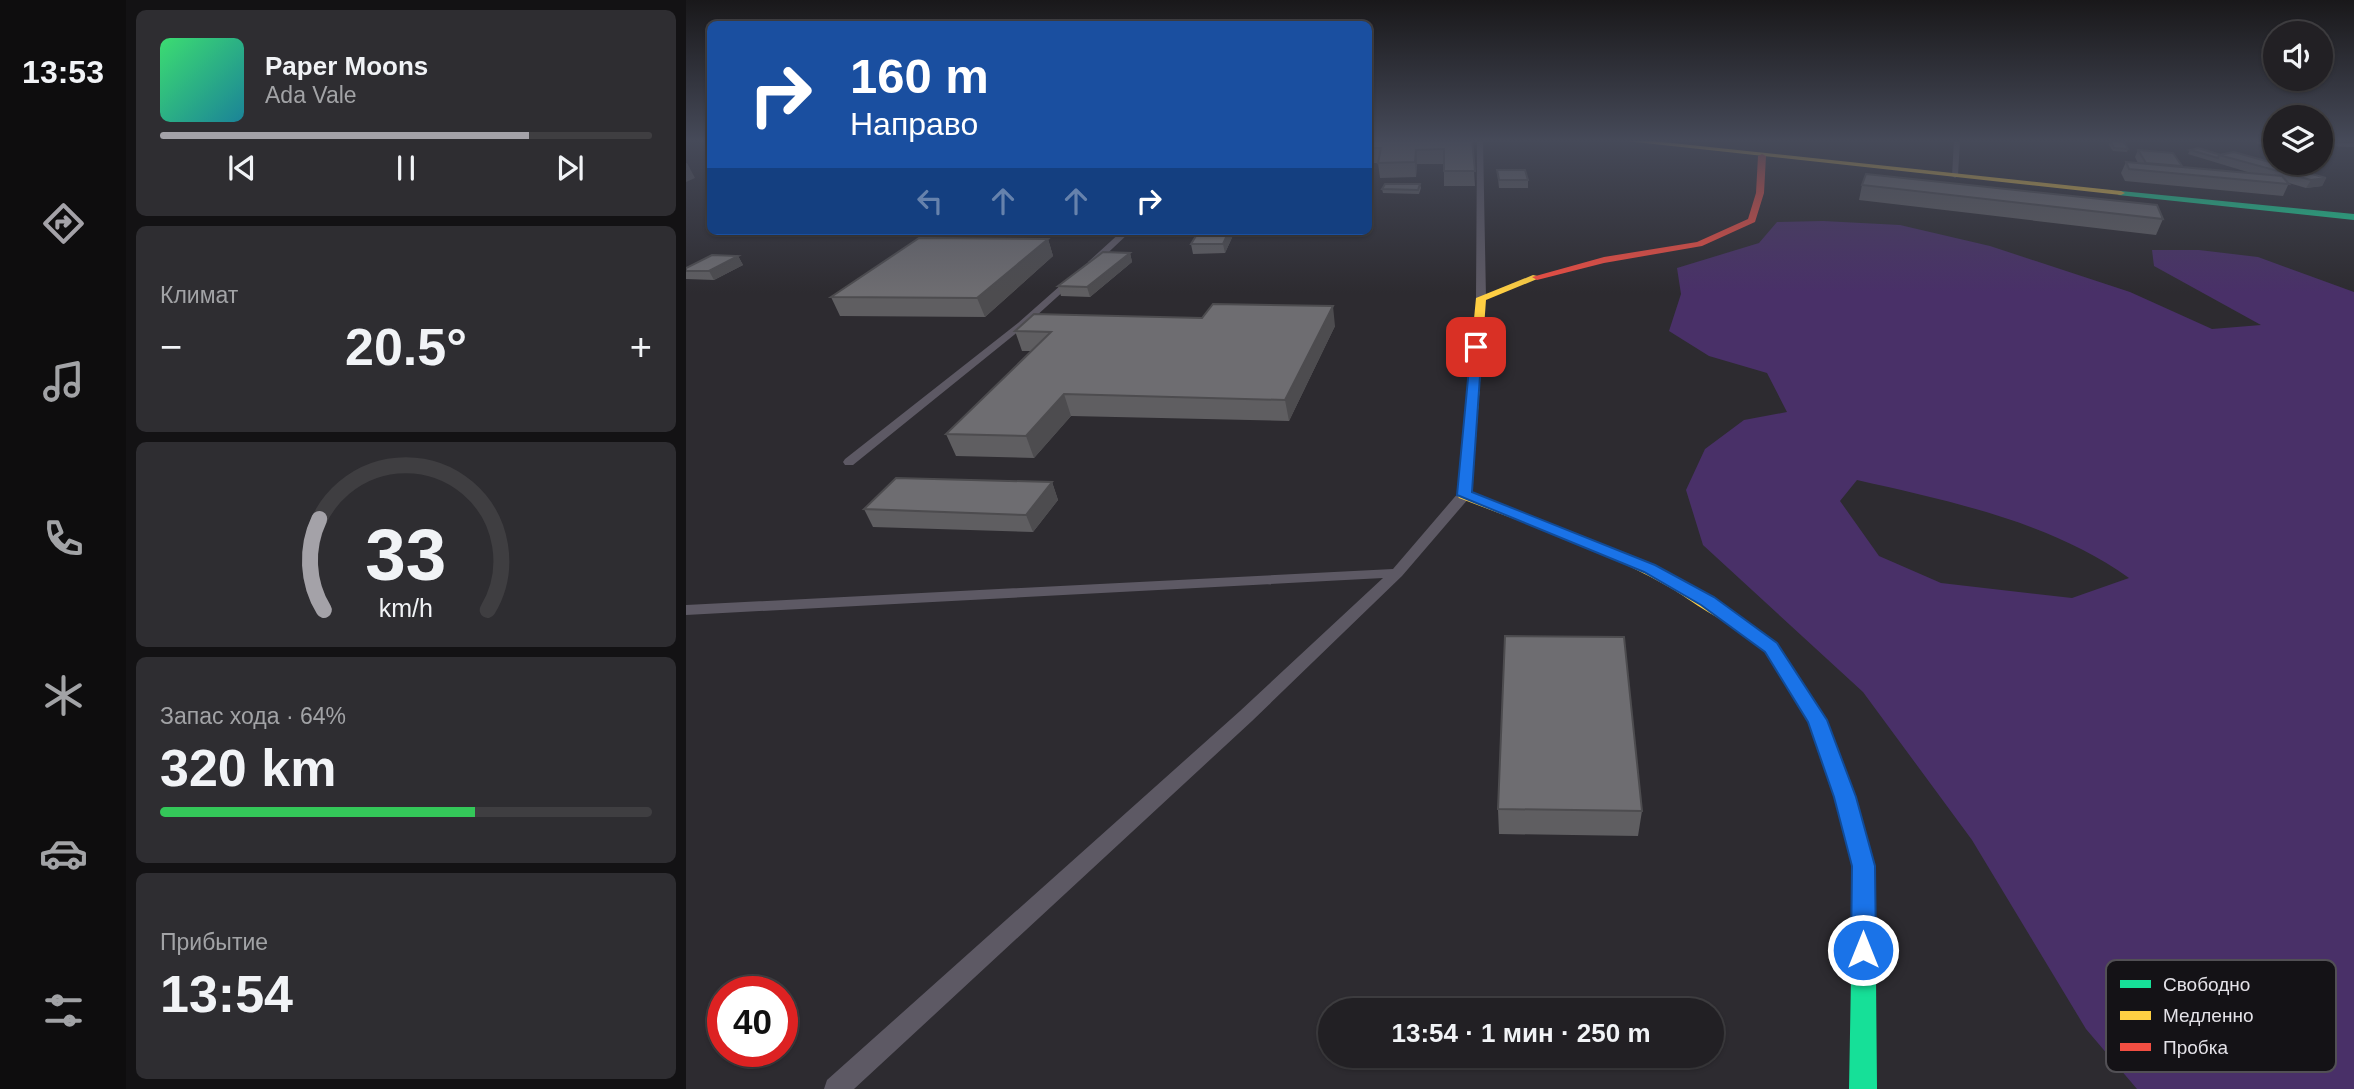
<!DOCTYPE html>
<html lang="ru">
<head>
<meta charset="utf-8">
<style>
  body { margin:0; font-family:Helvetica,sans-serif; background:#2e2d31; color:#f1f3f6; height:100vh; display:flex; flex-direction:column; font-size:26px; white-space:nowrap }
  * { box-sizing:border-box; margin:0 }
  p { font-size:23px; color:#a2a3a6 }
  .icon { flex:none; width:38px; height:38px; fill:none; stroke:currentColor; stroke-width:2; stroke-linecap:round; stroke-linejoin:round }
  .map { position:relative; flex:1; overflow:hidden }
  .drawer { display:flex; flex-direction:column; gap:10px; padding:10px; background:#131214; width:560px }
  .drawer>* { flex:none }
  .banner { position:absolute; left:21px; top:21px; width:665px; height:214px; border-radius:10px; box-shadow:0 2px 5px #0004,0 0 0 2px #3f3e41; background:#1a4fa0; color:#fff; overflow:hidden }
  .fabs { position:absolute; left:1577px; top:21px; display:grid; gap:14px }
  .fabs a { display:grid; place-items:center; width:70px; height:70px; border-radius:50%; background:#222024; box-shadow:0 2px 5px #0004,0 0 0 2px #3f3e41; font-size:35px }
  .speed { position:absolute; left:21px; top:976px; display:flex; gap:14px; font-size:35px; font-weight:700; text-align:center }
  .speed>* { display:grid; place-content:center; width:91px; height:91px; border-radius:50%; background:#222024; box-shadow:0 2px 5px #0004,0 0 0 2px #3f3e41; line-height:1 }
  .speed .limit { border:10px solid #d22; background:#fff; color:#111 }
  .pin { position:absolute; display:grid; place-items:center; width:60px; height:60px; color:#fff; margin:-30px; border-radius:14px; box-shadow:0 4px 10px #0006 }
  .me { position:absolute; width:77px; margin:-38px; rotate:0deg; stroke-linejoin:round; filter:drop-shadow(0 0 5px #0008) }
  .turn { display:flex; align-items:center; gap:24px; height:147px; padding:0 28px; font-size:32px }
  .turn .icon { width:91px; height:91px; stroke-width:2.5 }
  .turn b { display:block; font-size:49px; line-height:60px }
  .lanes { display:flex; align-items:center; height:66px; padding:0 28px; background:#0003; justify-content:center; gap:35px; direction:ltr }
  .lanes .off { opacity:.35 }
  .big { font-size:52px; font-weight:800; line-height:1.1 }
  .drawer .widget { flex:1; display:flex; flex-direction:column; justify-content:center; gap:10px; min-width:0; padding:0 24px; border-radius:10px; background:#2e2d31 }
  .drawer .dial { align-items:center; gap:0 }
  .dial svg { height:182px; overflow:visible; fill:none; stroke:#3f3e41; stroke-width:7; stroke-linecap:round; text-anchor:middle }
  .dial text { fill:#f1f3f6; stroke:none }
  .song { display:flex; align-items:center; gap:21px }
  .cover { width:84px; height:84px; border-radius:10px; background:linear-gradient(135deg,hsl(140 70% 55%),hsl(190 70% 35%)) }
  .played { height:7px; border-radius:4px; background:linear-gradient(90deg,#a4a2a8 75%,#3f3e41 75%) }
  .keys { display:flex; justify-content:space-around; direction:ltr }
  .heat { display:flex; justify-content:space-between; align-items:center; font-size:38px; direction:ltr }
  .charge { height:10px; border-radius:5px; background:linear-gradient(90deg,#34c759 64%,#3f3e41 0) }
  .trip { position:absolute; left:632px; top:998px; width:406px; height:70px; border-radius:35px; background:#222024; box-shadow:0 2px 5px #0004,0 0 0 2px #3f3e41; font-weight:800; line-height:70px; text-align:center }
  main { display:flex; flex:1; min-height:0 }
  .tab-bar { display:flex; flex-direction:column; width:126px; justify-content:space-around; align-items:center; background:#0e0d0e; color:#a2a3a6 }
  .tab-bar .icon { width:49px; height:49px }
  .tab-bar .on { color:#a4a2a8 }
  .tab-bar b { font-size:32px; color:#f1f3f6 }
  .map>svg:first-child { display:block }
</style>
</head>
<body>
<main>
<nav class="tab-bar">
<b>13:53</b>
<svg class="icon on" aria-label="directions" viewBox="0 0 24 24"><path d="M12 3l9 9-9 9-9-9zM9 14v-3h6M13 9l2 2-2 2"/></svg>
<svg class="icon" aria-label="music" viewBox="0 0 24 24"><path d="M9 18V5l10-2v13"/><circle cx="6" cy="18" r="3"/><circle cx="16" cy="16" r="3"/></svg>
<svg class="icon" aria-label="phone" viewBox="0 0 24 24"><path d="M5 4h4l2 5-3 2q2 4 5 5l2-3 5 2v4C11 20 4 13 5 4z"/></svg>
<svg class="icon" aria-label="climate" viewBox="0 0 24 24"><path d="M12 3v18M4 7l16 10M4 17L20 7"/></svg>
<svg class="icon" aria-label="car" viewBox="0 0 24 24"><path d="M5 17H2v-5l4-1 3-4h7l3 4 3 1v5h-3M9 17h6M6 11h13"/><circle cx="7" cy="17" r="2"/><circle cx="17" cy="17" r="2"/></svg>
<svg class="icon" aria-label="filters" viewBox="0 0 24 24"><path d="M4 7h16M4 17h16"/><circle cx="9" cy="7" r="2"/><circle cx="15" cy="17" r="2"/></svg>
</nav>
<section class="drawer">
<div class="widget">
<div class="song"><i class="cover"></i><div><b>Paper Moons</b><p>Ada Vale</p></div></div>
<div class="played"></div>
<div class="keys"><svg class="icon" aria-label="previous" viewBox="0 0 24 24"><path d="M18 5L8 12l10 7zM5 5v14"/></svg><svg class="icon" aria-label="pause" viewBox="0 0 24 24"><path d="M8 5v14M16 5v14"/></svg><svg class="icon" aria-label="next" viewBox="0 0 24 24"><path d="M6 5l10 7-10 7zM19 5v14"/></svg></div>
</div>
<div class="widget"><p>Климат</p>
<div class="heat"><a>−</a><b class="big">20.5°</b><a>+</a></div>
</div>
<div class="widget dial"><svg viewBox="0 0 100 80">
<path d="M14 69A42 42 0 1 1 86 69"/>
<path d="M14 69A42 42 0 0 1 12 29" stroke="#a4a2a8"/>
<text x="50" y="56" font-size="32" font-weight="700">33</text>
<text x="50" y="72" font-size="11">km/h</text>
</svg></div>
<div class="widget"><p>Запас хода · 64%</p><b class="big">320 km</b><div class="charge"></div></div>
<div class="widget"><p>Прибытие</p><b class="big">13:54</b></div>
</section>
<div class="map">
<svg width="1668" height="1089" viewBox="0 0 1668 1089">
  <rect width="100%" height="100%" fill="#2d2b30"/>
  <path fill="#493068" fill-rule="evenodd" d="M1137,221L1214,225L1304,246L1444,292L1526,329L1575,325L1468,266L1466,250H1513L1572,257L1668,292V1089H1451L1400,1029L1286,840L1177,692L1017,545L1000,490L1019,449L1058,420L1101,412L1081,373L1023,356L983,331L995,294L991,268L1073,243L1091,222ZM1171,480C1263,501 1366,522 1443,578L1386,598L1255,583L1193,556L1154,501Z"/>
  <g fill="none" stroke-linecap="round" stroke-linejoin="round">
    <path fill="#5d5964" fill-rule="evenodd" d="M791,140H797L800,298L795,301L790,298Z
      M1268,140H1274L1272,176L1269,178L1266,176Z
      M1570,141H1589V145L1572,144Z
      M1634,142L1668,143V147L1634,146Z
      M436,231H445L408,266H402V262Z
      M384,277L391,279L338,327L167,465H159L157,462L159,459L332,323Z
      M778,491L783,492L785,495L783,498L716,576L566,721L168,1089H138L141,1080L554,711L697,578L0,615V605L707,569L773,492Z"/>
    <path fill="#16e098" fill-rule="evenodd" d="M1435,191L1668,214V220L1432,195Z
      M1049,615L1055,617L1091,644L1138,715L1170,797L1189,866L1191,1089H1163L1167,866L1148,797L1122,722L1079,652L1043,625L1040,621L1043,617Z"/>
    <path fill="#ffcf43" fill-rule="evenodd" d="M931,140H958L1435,191L1439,193L1435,195Z
      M847,275L856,277L800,300L786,493C879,529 972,561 1055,617L1058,621L1055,625C1041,629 997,594 981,586C915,549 843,525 773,498L771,495L790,298Z"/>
    <path fill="#f24e42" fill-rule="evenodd" d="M1076,154L1080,156L1078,193L1069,222L1016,246L918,263L851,280L846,277L918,257L1011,242L1062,219L1070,193L1072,156Z"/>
  </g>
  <path fill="#5f5e61" d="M682,140H786L789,186H758V164H731L730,177L694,178L692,163H682Z
    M1424,141L1442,149L1441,152L1427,151L1423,145Z
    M1452,150L1496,166L1495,167L1568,174L1502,154L1504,150L1535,155L1640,178L1636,186L1620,188L1603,183L1597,196L1439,181L1435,173L1440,162L1452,163L1449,157Z
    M811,170L842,180V188H813Z
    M734,184L735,188L733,194L697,193L696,189Z
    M1176,185L1477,219L1470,235L1173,200Z
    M102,231H147L137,237L104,236Z
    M549,231L539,253L507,254L505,244Z
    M362,239L367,256L299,317L154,316L145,297Z
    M444,253L446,262L404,297L375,296L372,286Z
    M52,256L57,265L28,280L0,279V268Z
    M649,326L603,421L385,416L348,458L270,456L260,434L346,351H336L329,331Z
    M366,482L372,500L347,532L187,527L178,509Z
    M812,809L956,811L952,836L813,834Z"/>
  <path fill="#4d4c4f" d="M730,150L731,164L730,177L729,162Z
    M0,163H1L9,178L0,182Z
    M1640,178L1636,186L1620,188L1625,180Z
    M134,231H147L137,237Z
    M543,231H549L539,253L537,244Z
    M362,239L367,256L299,317L291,298Z
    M444,253L446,262L404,297L401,287Z
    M52,256L57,265L28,280L23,271Z
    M647,306L649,326L603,421L599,400Z
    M378,394L385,416L348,458L340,436Z
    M366,482L372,500L347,532L340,515Z"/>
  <path fill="#6e6d71" stroke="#4d4c4f" stroke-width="2" d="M682,140H786L789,171H758V149L730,150L729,162L692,163L695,148H682Z
    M1424,141L1438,142L1442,149L1428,148Z
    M1512,148L1535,155H1533L1532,158L1504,150Z
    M1452,150L1487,153L1496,166L1460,163Z
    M1548,152L1640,178L1625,180L1533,155Z
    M1440,162L1596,176L1603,184L1443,169Z
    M811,170H839L842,180H813Z
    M1180,174L1471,205L1477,219L1176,185Z
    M699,184H734L732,190L696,189Z
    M513,231H543L537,244H505Z
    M233,238L362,239L291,298L145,297Z
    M417,252L444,253L401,287L372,286Z
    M26,255L52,256L23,271H0V268Z
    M527,304L647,306L599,400L378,394L340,436L260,434L365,332L329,331L348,314L516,318Z
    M210,478L366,482L340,515L178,509Z
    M819,636L938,637L956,811L812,809Z"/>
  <linearGradient id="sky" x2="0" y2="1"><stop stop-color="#19181a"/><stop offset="0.48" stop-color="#464a59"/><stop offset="1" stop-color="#464a59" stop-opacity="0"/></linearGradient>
  <rect width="1668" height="293" fill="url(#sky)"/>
  <path fill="#1a73e8" stroke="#114b97" stroke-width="2" d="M790,344L796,347L786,492L969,565L1028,597L1091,643L1141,720L1170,797L1189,866L1190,950L1186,958L1177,962L1168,958L1165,950L1166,866L1148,797L1122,722L1079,652L1015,605L958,572L771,495L785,347Z"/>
  <rect x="1420" y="960" width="230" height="112" rx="10" fill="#141216" stroke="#525055" stroke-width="2"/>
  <rect x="1434" y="980" width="31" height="8" fill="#16e098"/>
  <rect x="1434" y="1011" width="31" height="9" fill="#ffcf43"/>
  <rect x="1434" y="1043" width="31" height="8" fill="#f24e42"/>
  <g font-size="19" fill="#e4e2e8">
    <text x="1477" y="991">Свободно</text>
    <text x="1477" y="1022">Медленно</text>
    <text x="1477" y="1054">Пробка</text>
  </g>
</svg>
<div class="fabs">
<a><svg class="icon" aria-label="sound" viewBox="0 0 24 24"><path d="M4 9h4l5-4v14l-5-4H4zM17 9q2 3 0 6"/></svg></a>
<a><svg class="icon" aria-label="layers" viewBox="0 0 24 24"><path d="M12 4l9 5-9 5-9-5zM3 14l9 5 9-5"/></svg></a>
</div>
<div class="speed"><div class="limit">40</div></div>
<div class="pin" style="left:790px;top:347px;background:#d93025"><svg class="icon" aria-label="arrive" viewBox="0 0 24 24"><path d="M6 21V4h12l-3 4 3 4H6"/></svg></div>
<svg class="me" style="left:1177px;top:950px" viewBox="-20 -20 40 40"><circle r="17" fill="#1a73e8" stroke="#fff" stroke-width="3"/><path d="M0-11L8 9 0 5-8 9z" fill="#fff"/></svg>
<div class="trip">13:54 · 1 мин · 250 m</div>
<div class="banner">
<div class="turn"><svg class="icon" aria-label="right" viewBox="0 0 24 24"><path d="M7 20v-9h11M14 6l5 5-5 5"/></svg><div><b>160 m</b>Направо</div></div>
<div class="lanes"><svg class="icon off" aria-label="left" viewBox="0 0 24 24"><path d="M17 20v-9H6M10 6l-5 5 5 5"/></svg><svg class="icon off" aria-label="ahead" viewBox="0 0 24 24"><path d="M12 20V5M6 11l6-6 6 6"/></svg><svg class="icon off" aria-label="ahead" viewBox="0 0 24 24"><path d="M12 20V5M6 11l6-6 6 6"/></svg><svg class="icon" aria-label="right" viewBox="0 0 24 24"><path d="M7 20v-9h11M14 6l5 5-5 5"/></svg></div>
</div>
</div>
</main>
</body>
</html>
